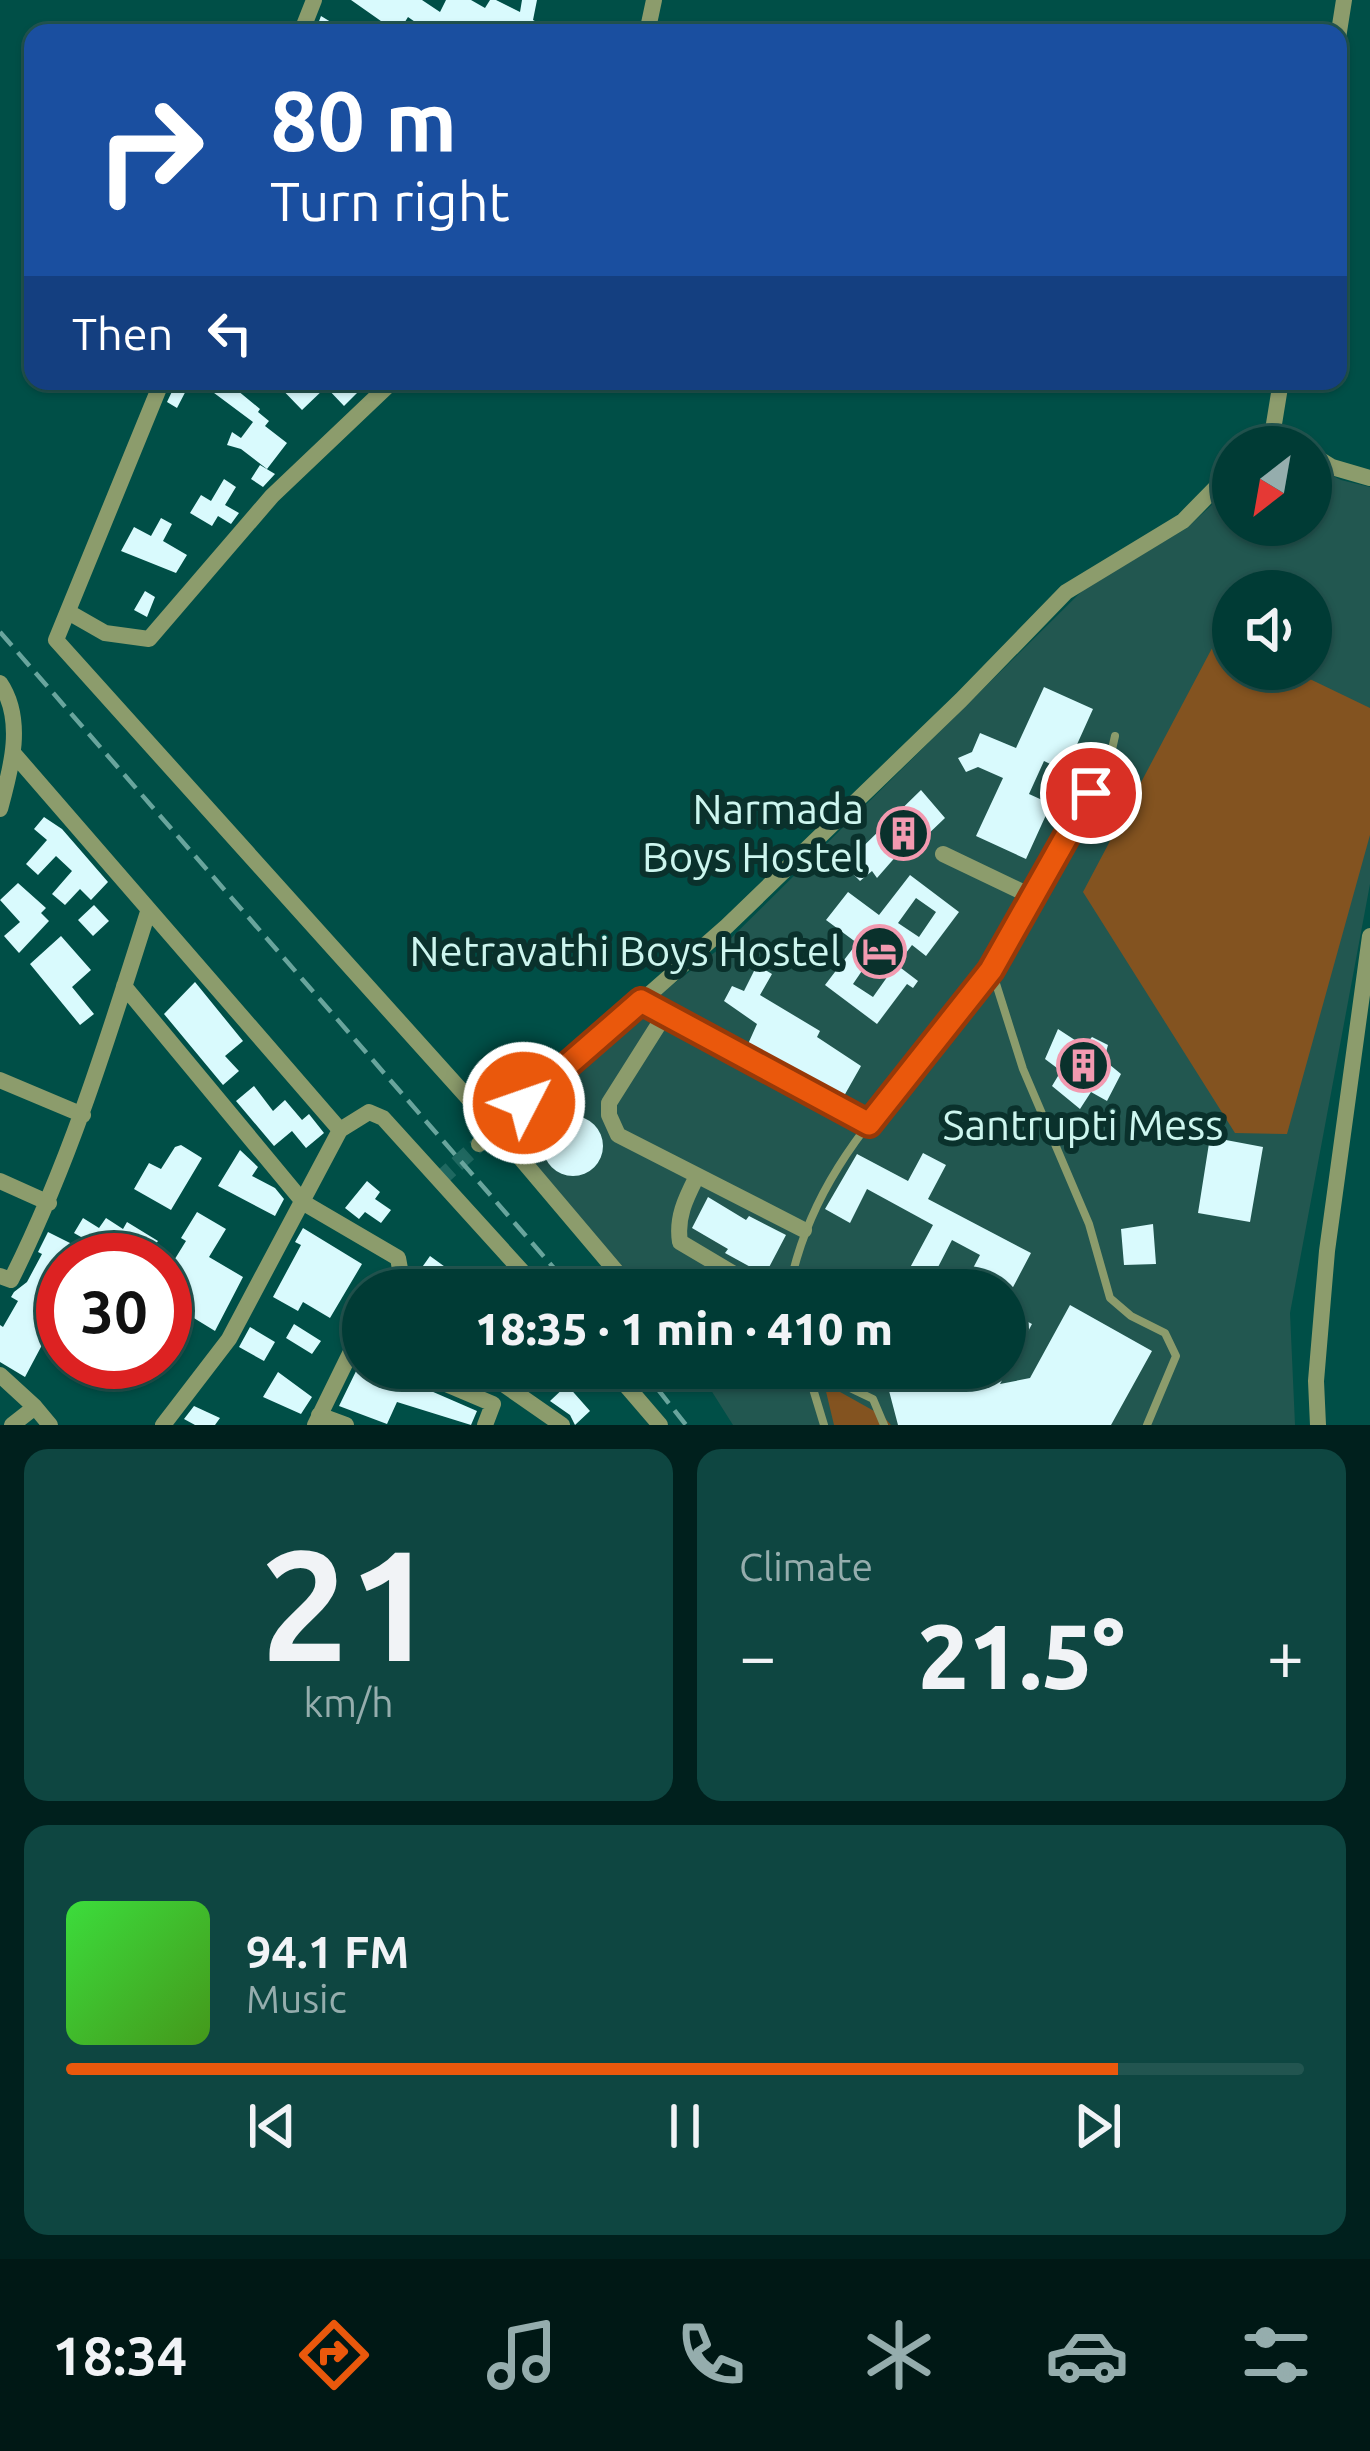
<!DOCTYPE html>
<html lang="en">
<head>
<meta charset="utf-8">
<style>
  body { margin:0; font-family:Ubuntu,sans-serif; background:#0e4641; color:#f1f3f6; height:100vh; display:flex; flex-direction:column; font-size:45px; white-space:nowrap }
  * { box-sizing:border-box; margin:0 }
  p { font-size:39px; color:#95adad }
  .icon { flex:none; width:66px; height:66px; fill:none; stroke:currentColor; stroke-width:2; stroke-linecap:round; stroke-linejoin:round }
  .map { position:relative; height:1425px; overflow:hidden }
  .side { display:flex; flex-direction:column; gap:24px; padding:24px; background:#00201d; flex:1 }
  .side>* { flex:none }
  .top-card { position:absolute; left:24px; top:24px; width:1323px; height:366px; border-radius:24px; box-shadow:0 3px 9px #0004,0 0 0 3px #225550; background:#1a4fa0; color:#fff; overflow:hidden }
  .needle { width:78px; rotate:211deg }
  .buttons { position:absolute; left:1212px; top:426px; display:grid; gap:24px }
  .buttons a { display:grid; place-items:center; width:120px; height:120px; border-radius:50%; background:#003b35; box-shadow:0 3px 9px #0004,0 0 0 3px #225550; font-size:60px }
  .speed { position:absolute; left:36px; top:1233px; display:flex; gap:24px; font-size:60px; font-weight:700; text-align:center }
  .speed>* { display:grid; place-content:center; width:156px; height:156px; border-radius:50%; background:#003b35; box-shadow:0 3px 9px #0004,0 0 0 3px #225550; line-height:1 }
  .speed .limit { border:18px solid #d22; background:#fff; color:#111 }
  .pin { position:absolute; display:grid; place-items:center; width:102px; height:102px; color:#fff; margin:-51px; border:6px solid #fff; border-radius:50%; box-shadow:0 3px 12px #0007 }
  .me { position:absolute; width:132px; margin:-66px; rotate:49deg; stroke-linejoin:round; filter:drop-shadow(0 0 9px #0008) }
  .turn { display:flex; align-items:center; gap:42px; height:252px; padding:0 48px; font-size:54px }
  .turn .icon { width:156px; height:156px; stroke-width:2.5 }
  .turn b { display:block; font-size:84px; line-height:102px }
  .then { display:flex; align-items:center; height:114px; padding:0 48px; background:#0003; gap:24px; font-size:45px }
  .big { font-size:90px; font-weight:800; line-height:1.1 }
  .side .card { flex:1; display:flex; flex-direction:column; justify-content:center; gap:18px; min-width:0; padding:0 42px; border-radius:24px; background:#0e4641 }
  .side .dial { align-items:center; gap:0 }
  .dial b { font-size:156px; line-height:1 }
  .song { display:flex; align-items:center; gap:36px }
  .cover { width:144px; height:144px; border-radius:18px; background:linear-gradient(135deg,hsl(120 70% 55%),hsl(100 70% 35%)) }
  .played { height:12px; border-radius:6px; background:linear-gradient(90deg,#ea580c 85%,#225550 85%) }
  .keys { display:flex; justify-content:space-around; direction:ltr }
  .heat { display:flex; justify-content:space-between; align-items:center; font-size:66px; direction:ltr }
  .side .tiles { flex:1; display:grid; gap:24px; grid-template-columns:1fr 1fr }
  .card:last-child { grid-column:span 2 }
  .trip { position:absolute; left:342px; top:1269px; width:684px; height:120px; border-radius:60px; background:#003b35; box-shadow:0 3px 9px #0004,0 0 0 3px #225550; font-weight:800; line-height:120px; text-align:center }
  .tabs { display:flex; height:192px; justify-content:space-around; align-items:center; background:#001815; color:#95adad }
  .tabs .icon { width:84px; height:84px }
  .tabs .on { color:#ea580c }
  .tabs b { font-size:54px; color:#f1f3f6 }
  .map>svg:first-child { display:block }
</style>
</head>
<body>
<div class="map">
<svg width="1370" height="1425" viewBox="0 0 1370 1425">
  <rect width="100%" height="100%" fill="#004f47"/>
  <path fill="#225750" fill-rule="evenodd" d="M1311,465L1341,480L1370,487V884L1290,1313L1295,1425H733L697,1368H1005V1290H635L505,1127L646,1005L723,946L1084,589L1187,528L1233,485V525H1311ZM1233,591H1311V669H1233Z"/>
  <path fill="#835320" d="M1219,635L1233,642V669H1289L1370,708V835L1287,1134L1235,1133L1083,892Z
    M827,1270L854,1281L859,1290H806L817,1272Z
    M824,1383L883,1416L891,1425H834Z"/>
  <path fill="#d9fafd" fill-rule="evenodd" d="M351,0H422L440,12L446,0H471L485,8L490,0H496L520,12L522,0H537L533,20L542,25L538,33H482L461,21L453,33H431L408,17L398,33Z
    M321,16L349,33H323L316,29Z
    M177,381H191L177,408L167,402Z
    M198,381H226L260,409L258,412L269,421L265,426L287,443L267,469L241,449L227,445L232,432L241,438L253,422Z
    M274,381H369L344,406L326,387L302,410Z
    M260,465L275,474L263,487L251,479Z
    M224,479L236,487L225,505L239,513L231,524L218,516L212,526L190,513L201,495L211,501Z
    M161,518L172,524L163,541L187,555L176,573L121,551L134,527L151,536Z
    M145,591L155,597L147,617L134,610Z
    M1044,687L1093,709L1065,771L1044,761L1029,794L1051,804L1026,859L976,836L1003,778L978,767L966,772L958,758L972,752L980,733L1016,748Z
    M921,790L945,818L903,858L898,854L877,878L872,871L860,881L844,865Z
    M44,817L62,829L108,882L91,900L80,889L65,905L52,894L72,871L56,856L38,875L26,864L47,840L34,829Z
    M910,875L959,912L926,956L912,945L897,965L918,981L913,988L907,984L877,1024L825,985L857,943L826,920L848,892L879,915ZM916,898L936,912L919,937L898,923ZM870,959L890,973L873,997L853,984Z
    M18,883L46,908L41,913L49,921L19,953L4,936L20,922L0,900Z
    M94,905L109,921L93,936L78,920Z
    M61,936L91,970L72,987L94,1014L80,1025L30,964Z
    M757,965L772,974L760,995L820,1031L817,1037L861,1066L844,1096L748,1044L757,1024L724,1001L732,986L744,991Z
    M195,982L243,1041L225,1056L239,1071L223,1085L164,1014Z
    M1058,1029L1084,1046L1092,1037L1108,1045L1104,1060L1121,1074L1107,1101L1091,1092L1080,1109L1052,1086L1061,1071L1045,1059Z
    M254,1086L273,1111L285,1100L302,1120L309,1114L324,1133L306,1148L292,1131L274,1146L236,1101Z
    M543 1146a30 30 0 1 1 60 0a30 30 0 1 1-60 0Z
    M1210,1137L1263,1147L1250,1222L1198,1213Z
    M181,1145L202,1158L171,1210L134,1189L149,1163L161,1169L175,1147Z
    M240,1150L258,1167L252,1176L275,1188L284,1199L275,1216L218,1186Z
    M923,1153L946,1165L928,1199L1031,1253L1012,1289L996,1280L991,1290H898L933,1225L867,1189L850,1223L825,1209L857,1154L908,1181ZM952,1240L980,1255L963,1287L935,1273Z
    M367,1181L380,1192L375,1199L391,1210L381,1223L365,1212L359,1219L345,1208Z
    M708,1197L746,1220L749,1216L786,1235L765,1275L725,1253L728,1249L692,1228Z
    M197,1212L226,1229L209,1257L243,1277L215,1331L184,1312L187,1306L165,1293V1282L175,1264L173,1262L186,1241L181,1238Z
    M83,1218L99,1228L106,1218L123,1229L127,1222L158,1241L144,1260H107L111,1254L74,1233Z
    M1153,1224L1156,1264L1124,1265L1121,1229Z
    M303,1228L362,1264L330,1318L303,1302L298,1311L273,1297L301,1245L295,1242Z
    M48,1232L74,1245L63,1260V1295L55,1291L39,1324L50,1330L25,1377L0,1362V1325L3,1327L18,1301L11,1297L14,1292L27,1282L42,1254L38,1252Z
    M430,1256L477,1290H406Z
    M1070,1305L1152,1351L1111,1425H898L883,1368H1005V1310L1032,1324L1000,1384L1030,1378Z
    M294,1324L321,1341L312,1354L286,1338Z
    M250,1327L275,1342L264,1361L239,1347Z
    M360,1363L363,1368H378L477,1411L471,1425L397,1402L387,1424L339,1406Z
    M278,1372L312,1397L301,1414L263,1397Z
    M567,1385L590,1411L575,1425L570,1415L550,1401Z
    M194,1406L220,1418L215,1425H195L184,1419Z"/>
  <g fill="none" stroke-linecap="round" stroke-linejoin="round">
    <path stroke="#1f6860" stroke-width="16" stroke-dasharray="16 8" stroke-linecap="butt" d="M439,1180L479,1144"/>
    <path stroke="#8c9c6c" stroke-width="8" d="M992,971L1023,1069L1089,1224L1110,1298L1131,1316L1165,1333L1176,1356L1147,1425
      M789,1290C817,1147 918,1081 993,967C1036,901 1071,828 1110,758L1115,736
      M808,1368L873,1399L884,1425
      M807,1369L824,1425"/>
    <path stroke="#8c9c6c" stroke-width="16" d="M301,33L314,0
      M647,33L654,0
      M1338,38L1344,0
      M162,381L56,640L495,1128L632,1290
      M1273,430L1301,447
      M1256,447L1273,430L1281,381
      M1311,454L1332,467L1370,478
      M70,613L105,633L149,639L272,496L393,381
      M0,683C25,720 11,769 0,809
      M14,754L340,1130
      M943,854L1033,897
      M124,986L304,1203L398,1258L400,1269L386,1290
      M641,1001L869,1124
      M664,1016L609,1103V1115L618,1135L804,1230
      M0,1080L83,1115
      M479,1144L727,926L961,700L1066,592L1183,521L1233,470
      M697,1176C686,1198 676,1217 680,1242L761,1290
      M0,1181L49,1203
      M0,1276L11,1280C70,1162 108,1038 148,912
      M408,1368L493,1404L485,1425
      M480,1368L562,1425
      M611,1368L660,1425
      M0,1375L35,1407L12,1425
      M35,1407L50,1425
      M319,1415L346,1425
      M163,1425L229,1339L340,1130L369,1112L383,1118L539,1290
      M315,1425L363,1327
      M1318,1425L1316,1381L1327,1251L1370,936"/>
    <path stroke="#69a59d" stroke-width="4.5" stroke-dasharray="18 9" stroke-linecap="butt" d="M0,632L573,1290
      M641,1368L686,1425"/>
  </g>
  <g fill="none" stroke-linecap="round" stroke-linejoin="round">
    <defs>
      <path id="route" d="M524,1103L641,1001L869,1124L991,970L1091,793"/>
    </defs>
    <use href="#route" stroke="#983908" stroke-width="30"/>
    <use href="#route" stroke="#ea580c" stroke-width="21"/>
  </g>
  <defs>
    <symbol id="building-ring" viewBox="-11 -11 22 22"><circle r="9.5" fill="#0a312c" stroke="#f29ab0" stroke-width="1.5"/><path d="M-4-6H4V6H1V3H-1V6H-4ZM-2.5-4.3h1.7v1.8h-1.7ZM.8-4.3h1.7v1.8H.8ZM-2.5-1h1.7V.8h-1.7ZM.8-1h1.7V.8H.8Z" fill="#f29ab0"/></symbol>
    <symbol id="hotel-ring" viewBox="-11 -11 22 22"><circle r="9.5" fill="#0a312c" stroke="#f29ab0" stroke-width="1.5"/><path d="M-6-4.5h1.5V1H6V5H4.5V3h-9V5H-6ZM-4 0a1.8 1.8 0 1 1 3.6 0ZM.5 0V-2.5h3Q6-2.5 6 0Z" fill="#f29ab0"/></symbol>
  </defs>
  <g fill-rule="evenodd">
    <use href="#building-ring" x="874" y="804" width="59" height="59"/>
    <use href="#hotel-ring" x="850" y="922" width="59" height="59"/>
    <use href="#building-ring" x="1054" y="1036" width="59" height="59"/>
  </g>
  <g text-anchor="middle" stroke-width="12" stroke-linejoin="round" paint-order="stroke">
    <g font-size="42" fill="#cdf6ef" stroke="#0a312c" text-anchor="end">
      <text x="864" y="824">Narmada<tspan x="864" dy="48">Boys Hostel</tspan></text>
      <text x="841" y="966">Netravathi Boys Hostel</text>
      <text x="1083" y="1140" text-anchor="middle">Santrupti Mess</text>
    </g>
  </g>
</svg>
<div class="buttons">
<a><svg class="needle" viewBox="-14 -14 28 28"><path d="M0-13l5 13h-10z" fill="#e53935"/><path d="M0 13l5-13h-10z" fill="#95adad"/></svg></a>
<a><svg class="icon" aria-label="sound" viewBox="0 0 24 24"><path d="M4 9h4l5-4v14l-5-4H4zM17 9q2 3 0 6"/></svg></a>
</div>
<div class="speed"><div class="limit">30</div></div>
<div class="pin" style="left:1091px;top:793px;background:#d93025"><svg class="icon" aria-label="arrive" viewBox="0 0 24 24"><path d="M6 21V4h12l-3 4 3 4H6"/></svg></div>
<svg class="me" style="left:524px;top:1103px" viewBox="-20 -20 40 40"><circle r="17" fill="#ea580c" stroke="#fff" stroke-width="3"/><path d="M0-11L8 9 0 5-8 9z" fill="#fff"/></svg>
<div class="trip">18:35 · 1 min · 410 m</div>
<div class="top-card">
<div class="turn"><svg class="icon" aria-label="right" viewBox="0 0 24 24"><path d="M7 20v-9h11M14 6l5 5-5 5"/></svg><div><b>80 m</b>Turn right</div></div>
<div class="then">Then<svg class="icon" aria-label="left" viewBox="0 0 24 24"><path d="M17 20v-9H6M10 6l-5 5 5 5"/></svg></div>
</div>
</div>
<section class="side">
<div class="tiles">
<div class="card dial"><b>21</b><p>km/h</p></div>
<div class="card"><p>Climate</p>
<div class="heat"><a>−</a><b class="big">21.5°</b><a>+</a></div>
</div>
<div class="card">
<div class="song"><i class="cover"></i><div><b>94.1 FM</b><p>Music</p></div></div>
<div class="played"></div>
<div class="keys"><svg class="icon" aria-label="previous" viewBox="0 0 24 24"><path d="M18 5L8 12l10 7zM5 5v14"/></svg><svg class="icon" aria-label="pause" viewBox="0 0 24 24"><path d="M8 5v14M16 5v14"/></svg><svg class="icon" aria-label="next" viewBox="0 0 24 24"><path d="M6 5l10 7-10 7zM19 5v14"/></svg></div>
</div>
</div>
</section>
<nav class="tabs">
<b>18:34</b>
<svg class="icon on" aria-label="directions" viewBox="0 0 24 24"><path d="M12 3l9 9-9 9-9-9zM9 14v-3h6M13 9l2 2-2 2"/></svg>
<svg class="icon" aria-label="music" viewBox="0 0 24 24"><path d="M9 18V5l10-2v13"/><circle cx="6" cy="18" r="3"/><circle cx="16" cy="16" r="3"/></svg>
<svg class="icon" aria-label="phone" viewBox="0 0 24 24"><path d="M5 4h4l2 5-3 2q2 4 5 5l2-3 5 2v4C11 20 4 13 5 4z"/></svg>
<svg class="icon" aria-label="climate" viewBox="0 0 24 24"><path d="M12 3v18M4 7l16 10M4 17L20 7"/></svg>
<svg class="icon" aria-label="car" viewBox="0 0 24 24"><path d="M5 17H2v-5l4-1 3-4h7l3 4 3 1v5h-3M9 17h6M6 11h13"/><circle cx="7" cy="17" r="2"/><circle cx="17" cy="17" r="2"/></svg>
<svg class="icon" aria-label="filters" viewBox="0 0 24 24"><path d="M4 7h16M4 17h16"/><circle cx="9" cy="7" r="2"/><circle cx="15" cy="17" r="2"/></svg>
</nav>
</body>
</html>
